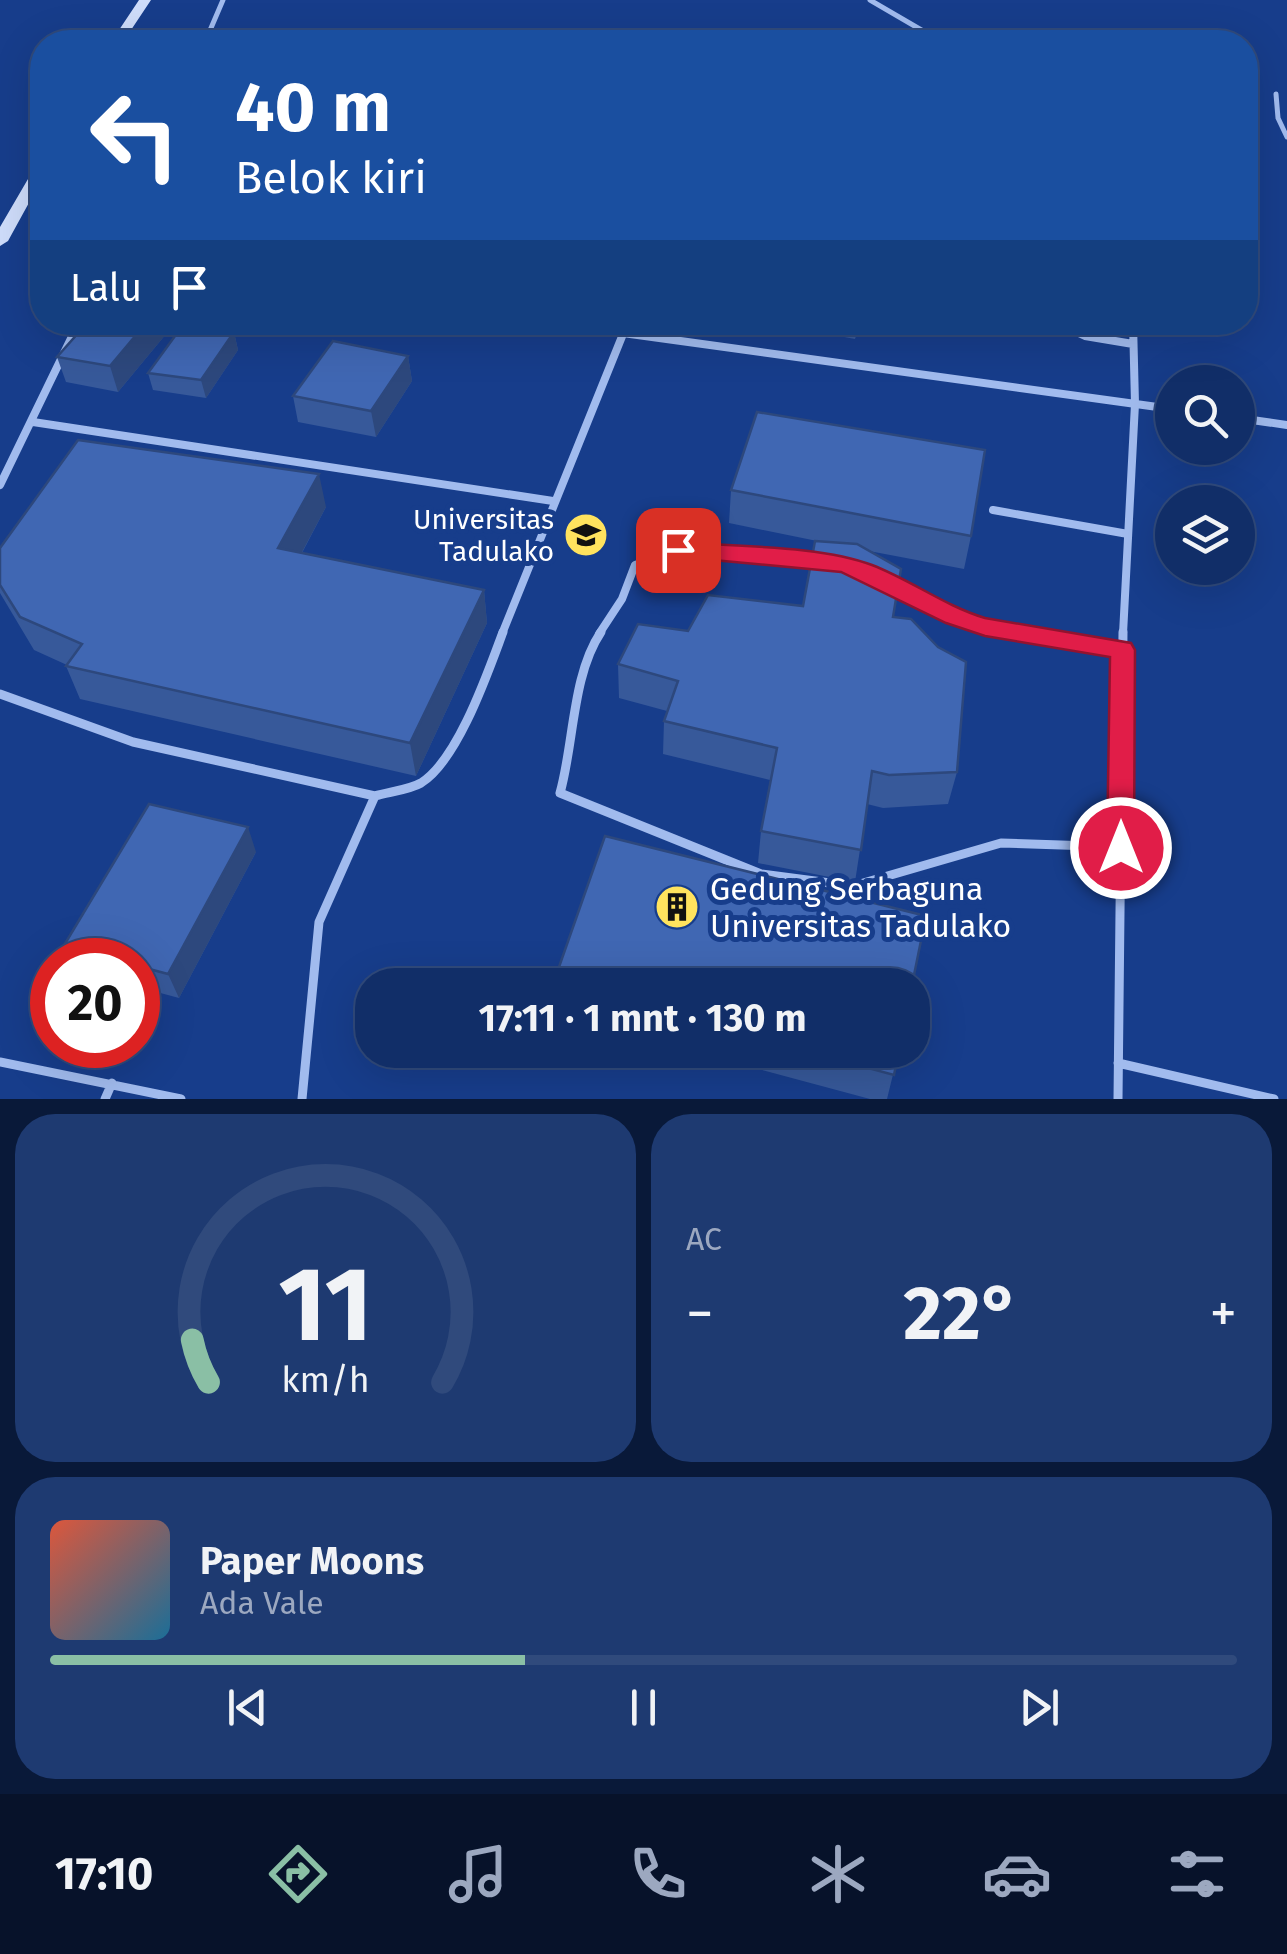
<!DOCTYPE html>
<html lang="id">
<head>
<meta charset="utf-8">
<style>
  body { margin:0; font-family:"Fira Sans",sans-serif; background:#1e3a71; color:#f1f3f6; height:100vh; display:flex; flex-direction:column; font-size:38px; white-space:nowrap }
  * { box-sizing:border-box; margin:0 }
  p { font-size:32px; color:#9ca8c0 }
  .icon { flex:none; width:55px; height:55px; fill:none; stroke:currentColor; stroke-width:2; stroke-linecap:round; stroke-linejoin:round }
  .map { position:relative; height:1099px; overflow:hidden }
  .drawer { display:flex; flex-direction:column; gap:15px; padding:15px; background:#091939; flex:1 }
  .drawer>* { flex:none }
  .hud { position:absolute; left:30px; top:30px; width:1228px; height:305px; border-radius:40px; box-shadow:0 10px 40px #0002,0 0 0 2px #304a7c; background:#1a4fa0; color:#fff; overflow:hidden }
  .fabs { position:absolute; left:1155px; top:365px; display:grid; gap:20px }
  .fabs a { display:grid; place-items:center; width:100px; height:100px; border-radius:50%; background:#112e68; box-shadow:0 10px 40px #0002,0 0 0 2px #304a7c; font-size:50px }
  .speed { position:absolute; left:30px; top:938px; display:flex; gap:20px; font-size:50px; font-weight:700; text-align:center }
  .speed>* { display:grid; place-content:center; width:130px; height:130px; border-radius:50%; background:#112e68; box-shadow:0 10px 40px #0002,0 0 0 2px #304a7c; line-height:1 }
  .speed .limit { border:15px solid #d22; background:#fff; color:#111 }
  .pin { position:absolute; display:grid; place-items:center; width:85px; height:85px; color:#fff; margin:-42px; border-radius:20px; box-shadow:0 5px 15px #0006 }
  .me { position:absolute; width:110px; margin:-55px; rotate:0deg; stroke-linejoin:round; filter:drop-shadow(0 0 8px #0008) }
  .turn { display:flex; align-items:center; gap:35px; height:210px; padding:0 40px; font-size:45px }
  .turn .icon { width:130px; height:130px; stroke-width:2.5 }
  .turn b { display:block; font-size:70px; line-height:85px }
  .then { display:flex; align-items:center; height:95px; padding:0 40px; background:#0003; gap:20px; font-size:38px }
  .big { font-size:75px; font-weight:700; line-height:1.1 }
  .drawer .tile { flex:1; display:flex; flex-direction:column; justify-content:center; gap:15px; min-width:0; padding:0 35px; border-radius:40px; background:#1e3a71 }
  .drawer .dial { align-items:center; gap:0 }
  .dial svg { height:260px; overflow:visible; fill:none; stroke:#304a7c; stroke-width:7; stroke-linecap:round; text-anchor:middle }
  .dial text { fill:#f1f3f6; stroke:none }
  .song { display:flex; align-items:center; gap:30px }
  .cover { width:120px; height:120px; border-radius:15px; background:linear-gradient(135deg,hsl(10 70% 55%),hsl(200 70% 35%)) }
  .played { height:10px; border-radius:5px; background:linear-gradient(90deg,#8abfa5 40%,#304a7c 40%) }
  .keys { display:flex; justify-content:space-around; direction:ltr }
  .heat { display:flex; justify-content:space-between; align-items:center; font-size:55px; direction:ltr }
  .drawer .tiles { flex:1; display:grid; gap:15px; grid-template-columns:1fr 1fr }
  .tile:last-child { grid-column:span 2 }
  .trip { position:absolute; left:355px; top:968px; width:575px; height:100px; border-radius:40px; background:#112e68; box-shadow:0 10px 40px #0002,0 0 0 2px #304a7c; font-weight:700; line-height:100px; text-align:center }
  .tab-bar { display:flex; height:160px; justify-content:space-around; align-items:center; background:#07122a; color:#9ca8c0 }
  .tab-bar .icon { width:70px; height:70px }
  .tab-bar .on { color:#8abfa5 }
  .tab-bar b { font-size:45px; color:#f1f3f6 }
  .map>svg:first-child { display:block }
</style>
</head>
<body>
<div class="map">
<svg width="1287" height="1099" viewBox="0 0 1287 1099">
  <rect width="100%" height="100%" fill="#173d8b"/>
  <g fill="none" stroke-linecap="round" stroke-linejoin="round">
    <path stroke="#a1bbee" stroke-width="5" d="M870,0L942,42
      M205,42L223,0
      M1276,94L1278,118L1287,137"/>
    <path stroke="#a1bbee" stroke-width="8" d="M543,322L1172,409
      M1055,322L1085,336L1133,344
      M1238,418L1287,425
      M33,422L553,501
      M0,485L79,322
      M993,510L1128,534
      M891,583L954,617L1027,634
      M502,634L623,334
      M599,634L622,599L635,565L678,550L821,561
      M1123,634L1135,404L1133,322"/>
    <path stroke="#a1bbee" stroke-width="9" d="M601,632C572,675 574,744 560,793L761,874L853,886L1001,843L1121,847
      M1012,632L1122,650
      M0,694L133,742L375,796
      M0,1062L181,1099
      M1118,1063L1274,1099
      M105,1099L112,1083
      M302,1099L319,922L375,796C388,792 409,790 421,783C458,760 488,672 503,632
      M1118,1099L1123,632"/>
    <path fill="#cedcfa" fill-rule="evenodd" d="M139,0H151L123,42H111Z
      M42,163V179L8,241L0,246V227L35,167Z"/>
  </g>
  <path fill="#37599a" d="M88,322H176L118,392L66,382L57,357Z
    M659,322H707L705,329L659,325Z
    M813,322H861L855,339L812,331Z
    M234,332L238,350L206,398L153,390L148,373Z
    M408,356L412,381L376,437L298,422L293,396Z
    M731,490L971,536L964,569L869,551L893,617L957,772L948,804L883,808L867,804L855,882L758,863L761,831L770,780L663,754L664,721L667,711L619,698L618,664L688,631L803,606L822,542L729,523Z
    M326,507L302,553L484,590L487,623L416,776L80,699L66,666L67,665L34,650L0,593V548Z
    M256,852L179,998L138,987V960H70L63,947Z
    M688,1050H899L887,1099H870Z"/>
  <path fill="#2d487d" d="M147,322H176L118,392L110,366Z
    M234,332L238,350L206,398L201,380Z
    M408,356L412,381L376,437L371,411Z
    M319,474L326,507L286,582L278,548Z
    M484,590L487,623L416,776L410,743Z
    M248,827L256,852L179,998L168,974Z"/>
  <path fill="#4067b3" stroke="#2d487d" stroke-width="2.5" d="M88,322H147L110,366L57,357Z
    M816,322H859L856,330Z
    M183,325L234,332L201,380L148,373Z
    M333,341L408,356L371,411L293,396Z
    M757,412L985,450L971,536L731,490Z
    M78,440L319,474L278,548L484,590L410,743L66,666L82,644L20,617L0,585V548Z
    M815,541L857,544L901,569L893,617L911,619L938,647L966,662L957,772L889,775L872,771L861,850L761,831L777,748L664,721L678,681L618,664L638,624L688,631L708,595L803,606Z
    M149,804L248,827L168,974L138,966V960H113L63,947Z
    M605,836L926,916L912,985L553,984Z
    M801,1050H899L894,1075Z"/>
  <path fill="#e11d48" stroke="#92132f" stroke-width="2.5" d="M678,542C735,547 820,545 872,565C911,580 945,606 985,618L1131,643L1135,650L1134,848L1130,856L1121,859L1111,856L1107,848L1110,657L985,636L946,623L841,572L670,556L666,550L670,544Z"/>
  <defs>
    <symbol id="university-disc" viewBox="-11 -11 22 22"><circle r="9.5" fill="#ffe35e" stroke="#173d8b"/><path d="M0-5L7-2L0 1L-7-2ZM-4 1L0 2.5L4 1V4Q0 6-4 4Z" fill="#111"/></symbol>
    <symbol id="building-disc" viewBox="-11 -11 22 22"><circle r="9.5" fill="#ffe35e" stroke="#173d8b"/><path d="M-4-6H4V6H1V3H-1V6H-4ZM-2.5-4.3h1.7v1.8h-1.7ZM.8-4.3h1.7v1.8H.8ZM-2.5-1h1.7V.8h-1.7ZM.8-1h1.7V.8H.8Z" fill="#111"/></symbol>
  </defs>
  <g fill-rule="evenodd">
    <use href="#university-disc" x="561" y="510" width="50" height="50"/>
    <use href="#building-disc" x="652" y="882" width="50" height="50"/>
  </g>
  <g text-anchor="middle" stroke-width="10" stroke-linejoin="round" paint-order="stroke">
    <g font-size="28" fill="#fff" stroke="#173d8b" text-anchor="end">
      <text x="554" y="529">Universitas<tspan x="554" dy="32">Tadulako</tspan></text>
    </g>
    <g font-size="32" fill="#fff" stroke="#173d8b" text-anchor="start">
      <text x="710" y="900">Gedung Serbaguna<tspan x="710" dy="37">Universitas Tadulako</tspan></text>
    </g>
  </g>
</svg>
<div class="fabs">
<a><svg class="icon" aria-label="search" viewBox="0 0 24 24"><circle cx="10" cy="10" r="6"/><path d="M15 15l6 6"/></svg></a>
<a><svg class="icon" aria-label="layers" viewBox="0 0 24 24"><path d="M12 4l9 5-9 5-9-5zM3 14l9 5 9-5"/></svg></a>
</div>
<div class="speed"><div class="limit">20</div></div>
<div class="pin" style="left:678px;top:550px;background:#d93025"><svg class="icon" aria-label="arrive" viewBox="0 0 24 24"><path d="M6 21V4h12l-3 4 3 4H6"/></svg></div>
<svg class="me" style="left:1121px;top:848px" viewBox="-20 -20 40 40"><circle r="17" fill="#e11d48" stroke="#fff" stroke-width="3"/><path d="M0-11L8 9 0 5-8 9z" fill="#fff"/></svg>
<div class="trip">17:11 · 1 mnt · 130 m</div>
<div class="hud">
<div class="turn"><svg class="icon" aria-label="left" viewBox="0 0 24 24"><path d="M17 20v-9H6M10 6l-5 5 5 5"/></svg><div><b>40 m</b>Belok kiri</div></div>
<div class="then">Lalu<svg class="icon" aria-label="arrive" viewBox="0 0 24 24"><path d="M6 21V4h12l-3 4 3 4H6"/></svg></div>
</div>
</div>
<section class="drawer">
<div class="tiles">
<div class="tile dial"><svg viewBox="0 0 100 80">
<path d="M14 69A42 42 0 1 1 86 69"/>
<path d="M14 69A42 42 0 0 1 9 56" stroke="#8abfa5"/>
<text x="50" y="56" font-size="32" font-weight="700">11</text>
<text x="50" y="72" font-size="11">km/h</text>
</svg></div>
<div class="tile"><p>AC</p>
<div class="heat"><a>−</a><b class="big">22°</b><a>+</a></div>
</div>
<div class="tile">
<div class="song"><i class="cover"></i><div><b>Paper Moons</b><p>Ada Vale</p></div></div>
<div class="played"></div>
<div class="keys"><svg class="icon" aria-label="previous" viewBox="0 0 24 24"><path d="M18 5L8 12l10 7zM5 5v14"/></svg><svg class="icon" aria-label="pause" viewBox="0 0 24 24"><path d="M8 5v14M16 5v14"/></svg><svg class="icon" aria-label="next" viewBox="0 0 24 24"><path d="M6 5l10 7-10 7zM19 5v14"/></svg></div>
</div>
</div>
</section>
<nav class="tab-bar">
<b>17:10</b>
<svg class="icon on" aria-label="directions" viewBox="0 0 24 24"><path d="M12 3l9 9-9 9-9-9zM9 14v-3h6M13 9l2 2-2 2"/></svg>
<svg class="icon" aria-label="music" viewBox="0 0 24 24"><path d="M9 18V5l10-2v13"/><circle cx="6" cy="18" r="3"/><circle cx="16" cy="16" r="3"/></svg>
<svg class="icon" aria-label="phone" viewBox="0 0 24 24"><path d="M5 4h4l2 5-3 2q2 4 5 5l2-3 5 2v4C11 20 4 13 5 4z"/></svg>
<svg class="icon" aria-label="climate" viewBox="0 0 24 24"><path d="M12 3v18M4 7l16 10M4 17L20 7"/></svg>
<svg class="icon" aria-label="car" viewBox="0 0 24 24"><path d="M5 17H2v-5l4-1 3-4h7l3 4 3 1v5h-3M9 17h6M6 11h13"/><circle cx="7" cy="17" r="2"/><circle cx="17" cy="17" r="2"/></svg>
<svg class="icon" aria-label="filters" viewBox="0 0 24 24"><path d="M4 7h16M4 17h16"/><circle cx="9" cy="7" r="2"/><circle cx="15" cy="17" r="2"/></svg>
</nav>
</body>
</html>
